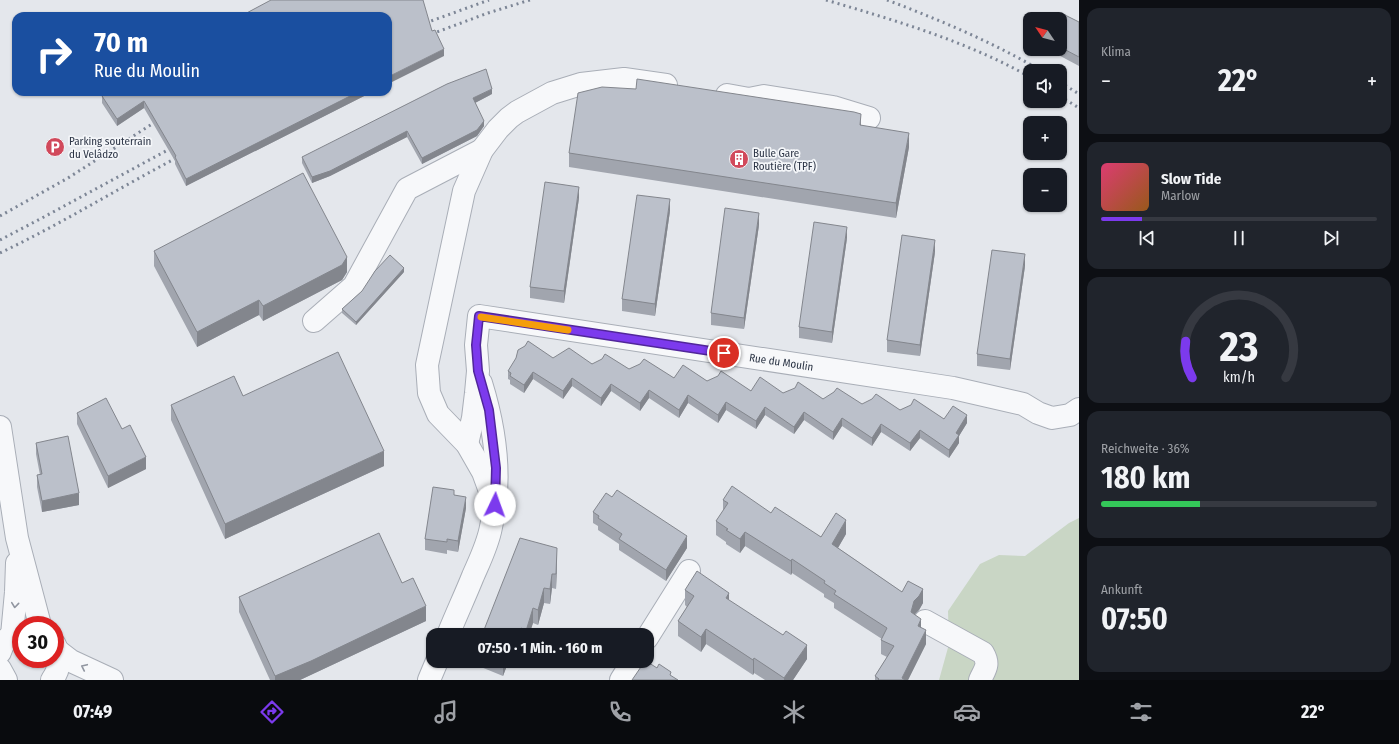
<!DOCTYPE html>
<html lang="de">
<head>
<meta charset="utf-8">
<style>
  body { margin:0; font-family:"Fira Sans Condensed",sans-serif; background:#20242c; color:#f1f3f6; height:100vh; display:flex; flex-direction:column; font-size:15px; white-space:nowrap }
  * { box-sizing:border-box; margin:0 }
  p { font-size:13px; color:#9ea1a6 }
  .icon { flex:none; width:22px; height:22px; fill:none; stroke:currentColor; stroke-width:2; stroke-linecap:round; stroke-linejoin:round }
  .map { position:relative; flex:1; overflow:hidden }
  .details { display:flex; flex-direction:column; gap:8px; padding:8px; background:#0d0f14; width:320px }
  .details>* { flex:none }
  .top-card { position:absolute; left:12px; top:12px; width:380px; height:84px; border-radius:12px; box-shadow:0 1px 3px #0004; background:#1a4fa0; color:#fff; overflow:hidden }
  .needle { width:26px; rotate:305deg }
  .tools { position:absolute; left:1023px; top:12px; display:grid; gap:8px }
  .tools a { display:grid; place-items:center; width:44px; height:44px; border-radius:8px; background:#171b24; box-shadow:0 1px 3px #0004; font-size:20px }
  .speed { position:absolute; left:12px; top:616px; display:flex; gap:8px; font-size:20px; font-weight:700; text-align:center }
  .speed>* { display:grid; place-content:center; width:52px; height:52px; border-radius:50%; background:#171b24; box-shadow:0 1px 3px #0004; line-height:1 }
  .speed .limit { border:6px solid #d22; background:#fff; color:#111 }
  .pin { position:absolute; display:grid; place-items:center; width:34px; height:34px; color:#fff; margin:-17px; border:2px solid #fff; border-radius:50%; box-shadow:0 1px 4px #0007 }
  .me { position:absolute; width:44px; margin:-22px; rotate:3deg; stroke-linejoin:round; filter:drop-shadow(0 0 3px #0008) }
  .turn { display:flex; align-items:center; gap:14px; height:84px; padding:0 16px; font-size:18px }
  .turn .icon { width:52px; height:52px; stroke-width:2.5 }
  .turn b { display:block; font-size:28px; line-height:34px }
  .big { font-size:30px; font-weight:700; line-height:1.1 }
  .details .tile { flex:1; display:flex; flex-direction:column; justify-content:center; gap:6px; min-width:0; padding:0 14px; border-radius:12px; background:#20242c }
  .details .dial { align-items:center; gap:0 }
  .dial svg { height:104px; overflow:visible; fill:none; stroke:#363941; stroke-width:7; stroke-linecap:round; text-anchor:middle }
  .dial text { fill:#f1f3f6; stroke:none }
  .song { display:flex; align-items:center; gap:12px }
  .cover { width:48px; height:48px; border-radius:6px; background:linear-gradient(135deg,hsl(340 70% 55%),hsl(30 70% 35%)) }
  .played { height:4px; border-radius:2px; background:linear-gradient(90deg,#7c3aed 15%,#363941 15%) }
  .keys { display:flex; justify-content:space-around; direction:ltr }
  .heat { display:flex; justify-content:space-between; align-items:center; font-size:22px; direction:ltr }
  .charge { height:6px; border-radius:3px; background:linear-gradient(90deg,#34c759 36%,#363941 0) }
  .trip { position:absolute; left:426px; top:628px; width:228px; height:40px; border-radius:12px; background:#171b24; box-shadow:0 1px 3px #0004; font-weight:700; line-height:40px; text-align:center }
  .tabs { display:flex; height:64px; justify-content:space-around; align-items:center; background:#090b0e; color:#9ea1a6 }
  .tabs .icon { width:28px; height:28px }
  .tabs .on { color:#7c3aed }
  .tabs b { font-size:18px; color:#f1f3f6 }
  main { display:flex; flex:1; min-height:0 }
  .map>svg:first-child { display:block }
</style>
</head>
<body>
<main>
<div class="map">
<svg width="1079" height="680" viewBox="0 0 1079 680">
  <rect width="100%" height="100%" fill="#e4e7ec"/>
  <path fill="#c9d6c5" d="M1079,518V680H939L949,644L948,611L980,564L999,555L1025,556L1069,523Z"/>
  <g fill="none" stroke-linecap="round" stroke-linejoin="round">
    <defs>
      <g id="minor">
        <path d="M727,95L749,99L764,96L833,107L869,118"/>
        <path d="M314,321L354,286L407,189L482,150"/>
        <path d="M0,427L17,538L40,625"/>
        <path id="s1" d="M467,444L473,418L476,393L478,371L476,345L479,316L953,388L1023,404L1038,413L1052,418L1070,415L1079,409"/>
        <path d="M495,505L483,472L467,444L438,414L429,393L427,365L464,191L482,150L498,129L509,118L517,112L552,93L581,84L624,79L666,85"/>
        <path d="M925,621L983,653C990,665 985,669 980,680"/>
        <path d="M12,635L16,592L17,563"/>
        <path d="M448,635C456,615 465,596 473,576C480,560 488,544 491,527C502,480 495,428 481,383"/>
        <path d="M647,638L689,571"/>
        <path d="M58,651L71,661L112,680"/>
        <path d="M0,652C3,641 11,634 21,631"/>
        <path d="M0,669L6,680"/>
        <path d="M52,680C60,669 61,657 55,645"/>
        <path d="M429,680L437,661"/>
        <path d="M621,680L633,661"/>
      </g>
    </defs>
    <use href="#minor" stroke="#a9aeb7" stroke-width="24"/>
    <use href="#minor" stroke="#f7f8fa" stroke-width="22"/>
    <path stroke="#7d8696" stroke-width="3" stroke-dasharray="2 4" stroke-linecap="butt" d="M826,0C897,21 966,41 1030,77
      M887,0C940,20 992,42 1042,71
      M420,25L489,0
      M426,36L488,13L530,0
      M1060,82L1079,94
      M1060,96L1079,108
      M0,216L68,178L163,117
      M0,240L42,218L177,145
      M0,253C63,223 122,186 184,154"/>
  </g>
  <path fill="#a1a5ae" d="M1079,22V66L1051,51V49H1060V25Z
    M109,92H372L186,186L175,164V161L144,108L117,126L102,103V96Z
    M492,94L475,103L484,126L477,136L422,164L407,137L330,176L312,183L302,163V157Z
    M861,125L909,147L896,218L569,167V153Z
    M579,198L564,303L530,298V287Z
    M670,211L655,316L622,311V299Z
    M759,225L744,329L711,325V313Z
    M847,238L832,343L799,338V327Z
    M154,251L347,272L342,280L263,321L259,315L197,347L154,266Z
    M935,252L920,356L887,352V340Z
    M1025,266L1010,370L977,366V354Z
    M404,272L356,325L342,313V309L362,291Z
    M553,358L629,369L674,378L707,381L751,391L783,393L900,410L967,423L959,436V443L949,458L920,438L910,451L881,432L872,446L842,426L833,440L804,420L794,434L765,415L756,429L726,410L718,423L688,403L679,418L649,398L640,411L611,391L601,406L572,386L563,399L533,379L524,393L510,384V380L508,379V371Z
    M243,396L384,466L225,539L171,420V405Z
    M77,413L122,429L146,469L108,488L77,424Z
    M36,443L79,505L42,512L37,487V475H40L36,454Z
    M454,495L466,508L458,552L447,550V554L425,550V539Z
    M612,497L687,548L666,581L619,550V544L598,530V526L593,523V512Z
    M723,500L771,513L821,537L846,534L838,548L902,592L923,603L919,610L915,614L921,628L926,644L908,680H875V676L887,657L881,654V640L882,639L834,608V603L824,597V594L792,573L791,575L745,546L740,553L726,544V542L716,535V521L723,511Z
    M557,563L556,589L552,588L550,604L544,603L538,625L533,623L529,635H482Z
    M402,583L426,621L300,680H270L239,612V597Z
    M685,590L729,600L807,659L793,680H765L754,673L753,675L706,644L701,652L678,636V621L687,607L685,605Z
    M476,661H516L515,664L508,663L503,676L476,665Z"/>
  <path fill="#83868d" d="M444,49V56L388,84V77Z
    M492,89V94L473,104V98Z
    M358,92H372L186,186V179Z
    M144,101V108L117,126V119Z
    M861,114V129L860,125Z
    M484,121V126L477,136L422,164V158Z
    M407,131V137L330,176L312,183V177Z
    M909,133V147L896,218V203Z
    M579,187V198L564,303V291Z
    M670,199V211L655,316V304Z
    M759,213V225L744,329V318Z
    M847,227V238L832,343V332Z
    M935,240V252L920,356V345Z
    M1025,254V266L1010,370V359Z
    M347,257V272L342,280L263,321V306Z
    M404,268V272L356,325V322Z
    M259,300V315L197,347V332Z
    M533,372V379L524,393V385Z
    M572,378V386L563,399V391Z
    M611,384V391L601,406V398Z
    M649,390V398L640,411V403Z
    M688,395V403L679,418V410Z
    M726,402V410L718,423V415Z
    M765,407V415L756,429V421Z
    M804,412V420L794,434V427Z
    M967,415V423L959,436V443L949,458V450L956,433Z
    M842,418V426L833,440V432Z
    M881,424V432L872,446V438Z
    M920,430V438L910,451V443Z
    M384,451V466L225,539V524Z
    M146,457V469L108,488V476Z
    M79,493V505L42,512V501Z
    M466,497V508L458,552V541Z
    M846,520V534L832,558V544Z
    M745,532V546L740,553V539Z
    M687,536V548L666,581V570Z
    M557,548V563L556,589V574Z
    M792,559V573L791,575V561Z
    M552,574V588L550,604V589Z
    M544,588V603L538,625V610Z
    M923,589V603L919,610L914,615L911,612L914,601Z
    M729,593V608L726,598Z
    M426,606V621L300,680H275V676Z
    M533,608V623L529,635H526V631Z
    M921,619V633L918,626Z
    M521,628V635H519Z
    M706,629V644L701,652V637Z
    M926,630V644L908,680H902V678Z
    M807,645V659L793,680H784V678Z
    M754,658V673L753,675V660Z
    M503,661H508V663L503,676Z"/>
  <path fill="#bbc0ca" stroke="#83868d" d="M271,0H423L432,31L435,30L444,49L388,77V16H241Z
    M1065,15L1079,22V57L1060,47V25Z
    M486,69L492,89L473,98L484,121L477,130L422,158L407,131L330,171L312,177L302,157L447,84Z
    M637,79L854,112L861,114L860,125L909,133L896,203L569,153L578,93L602,87L636,89Z
    M109,92H358L186,179L175,157L176,156L144,101L117,119L102,96Z
    M303,173L347,257L342,265L263,306L259,300L197,332L154,251Z
    M545,182L579,187L564,291L530,287Z
    M637,195L670,199L655,304L622,299Z
    M725,208L759,213L744,318L711,313Z
    M814,222L847,227L832,332L799,327Z
    M902,235L935,240L920,345L887,340Z
    M992,250L1025,254L1010,359L977,354Z
    M390,255L404,268L356,322L342,309L362,291L375,271Z
    M528,341L553,358L569,348L592,364L602,359L605,354L629,369L640,364L644,359L674,378L683,365L707,381L718,376L721,371L751,391L760,377L783,393L795,388L798,382L823,399L834,392L837,388L862,404L872,399L876,394L900,410L911,405L914,399L944,419L953,406L967,415L956,433L959,435L949,450L920,430L910,443L881,424L872,438L842,418L833,432L804,412L794,427L765,407L756,421L726,402L718,415L688,395L679,410L649,390L640,403L611,384L601,398L572,378L563,391L533,372L524,385L510,376L511,373L508,371L516,358L518,350L525,346Z
    M338,352L384,451L225,524L171,405L234,376L243,396Z
    M106,398L122,429L130,425L146,457L108,476L77,413Z
    M68,436L79,493L42,501L37,475L42,474L36,443Z
    M732,486L771,513L775,507L821,537L836,513L846,520L832,544L902,592L908,581L923,589L919,596L914,601L911,612L921,619L918,626L926,630L902,678L905,680H878L879,679L875,676L894,646L881,640L887,628L834,594L836,591L824,583L825,581L792,559L791,561L745,532L740,539L726,530L728,529L716,521L728,503L723,500Z
    M433,487L454,490V495L466,497L458,541L447,539V542L425,539Z
    M617,490L687,536L666,570L619,539L622,534L598,518L599,516L593,512L606,493L612,497Z
    M379,533L402,583L413,578L426,606L311,661L275,676L239,597Z
    M520,538L557,548L556,574H552L550,589L544,588L538,610L533,608L526,631L521,628L519,635H482Z
    M697,571L729,593L726,598L783,635L786,631L807,645L784,678L754,658L753,660L706,629L701,637L678,621L694,596L685,590Z
    M645,661H646L657,668L659,664L671,672L670,675L678,680H632Z"/>
  <defs><path id="oneway-chevron" d="M-2-3.5L2.5 0L-2 3.5" fill="none" stroke-width="1.6" stroke-linecap="round" stroke-linejoin="round"/></defs>
  <g stroke="#9196a0">
    <use href="#oneway-chevron" transform="translate(15 605) rotate(96)"/>
    <use href="#oneway-chevron" transform="translate(84 667) rotate(-155)"/>
  </g>
  <g fill="none" stroke-linecap="round" stroke-linejoin="round">
    <defs>
      <path id="route" d="M495,505L496,468L489,410L478,371L476,345L479,316L724,353"/>
    </defs>
    <use href="#route" stroke="#51269a" stroke-width="10"/>
    <use href="#route" stroke="#7c3aed" stroke-width="7"/>
    <path stroke="#f59e0b" stroke-width="7" d="M481,317L568,330"/>
  </g>
  <defs>
    <symbol id="parking-disc" viewBox="-11 -11 22 22"><circle r="9.5" fill="#d1495b" stroke="#f4f6f9"/><path d="M-3.5-5.5H1a3.5 3.5 0 0 1 0 7H-1V5.5H-3.5ZM-1-3.4V-.6H.8a1.4 1.4 0 0 0 0-2.8Z" fill="#fff"/></symbol>
    <symbol id="building-disc" viewBox="-11 -11 22 22"><circle r="9.5" fill="#d1495b" stroke="#f4f6f9"/><path d="M-4-6H4V6H1V3H-1V6H-4ZM-2.5-4.3h1.7v1.8h-1.7ZM.8-4.3h1.7v1.8H.8ZM-2.5-1h1.7V.8h-1.7ZM.8-1h1.7V.8H.8Z" fill="#fff"/></symbol>
  </defs>
  <g fill-rule="evenodd">
    <use href="#parking-disc" x="44" y="136" width="22" height="22"/>
    <use href="#building-disc" x="728" y="148" width="22" height="22"/>
  </g>
  <g text-anchor="middle" stroke-width="3.5" stroke-linejoin="round" paint-order="stroke">
    <g font-size="11" fill="#2b3445" stroke="#f4f6f9" text-anchor="start">
      <text x="69" y="145">Parking souterrain<tspan x="69" dy="13">du Velâdzo</tspan></text>
      <text x="753" y="157">Bulle Gare<tspan x="753" dy="13">Routière (TPF)</tspan></text>
    </g>
    <g font-size="11" fill="#2b3445" stroke="#f4f6f9">
      <text dy="4" stroke="none"><textPath href="#s1" startOffset="435">Rue du Moulin</textPath></text>
    </g>
  </g>
</svg>
<div class="tools">
<a><svg class="needle" viewBox="-14 -14 28 28"><path d="M0-13l5 13h-10z" fill="#e53935"/><path d="M0 13l5-13h-10z" fill="#9ea1a6"/></svg></a>
<a><svg class="icon" aria-label="sound" viewBox="0 0 24 24"><path d="M4 9h4l5-4v14l-5-4H4zM17 9q2 3 0 6"/></svg></a>
<a>+</a>
<a>−</a>
</div>
<div class="speed"><div class="limit">30</div></div>
<div class="pin" style="left:724px;top:353px;background:#d93025"><svg class="icon" aria-label="arrive" viewBox="0 0 24 24"><path d="M6 21V4h12l-3 4 3 4H6"/></svg></div>
<svg class="me" style="left:495px;top:505px" viewBox="-20 -20 40 40"><circle r="19" fill="#fff"/><path d="M0-13L10 11 0 6-10 11z" fill="#7c3aed"/></svg>
<div class="trip">07:50 · 1 Min. · 160 m</div>
<div class="top-card">
<div class="turn"><svg class="icon" aria-label="right" viewBox="0 0 24 24"><path d="M7 20v-9h11M14 6l5 5-5 5"/></svg><div><b>70 m</b>Rue du Moulin</div></div>
</div>
</div>
<section class="details">
<div class="tile"><p>Klima</p>
<div class="heat"><a>−</a><b class="big">22°</b><a>+</a></div>
</div>
<div class="tile">
<div class="song"><i class="cover"></i><div><b>Slow Tide</b><p>Marlow</p></div></div>
<div class="played"></div>
<div class="keys"><svg class="icon" aria-label="previous" viewBox="0 0 24 24"><path d="M18 5L8 12l10 7zM5 5v14"/></svg><svg class="icon" aria-label="pause" viewBox="0 0 24 24"><path d="M8 5v14M16 5v14"/></svg><svg class="icon" aria-label="next" viewBox="0 0 24 24"><path d="M6 5l10 7-10 7zM19 5v14"/></svg></div>
</div>
<div class="tile dial"><svg viewBox="0 0 100 80">
<path d="M14 69A42 42 0 1 1 86 69"/>
<path d="M14 69A42 42 0 0 1 9 41" stroke="#7c3aed"/>
<text x="50" y="56" font-size="32" font-weight="700">23</text>
<text x="50" y="72" font-size="11">km/h</text>
</svg></div>
<div class="tile"><p>Reichweite · 36%</p><b class="big">180 km</b><div class="charge"></div></div>
<div class="tile"><p>Ankunft</p><b class="big">07:50</b></div>
</section>
</main>
<nav class="tabs">
<b>07:49</b>
<svg class="icon on" aria-label="directions" viewBox="0 0 24 24"><path d="M12 3l9 9-9 9-9-9zM9 14v-3h6M13 9l2 2-2 2"/></svg>
<svg class="icon" aria-label="music" viewBox="0 0 24 24"><path d="M9 18V5l10-2v13"/><circle cx="6" cy="18" r="3"/><circle cx="16" cy="16" r="3"/></svg>
<svg class="icon" aria-label="phone" viewBox="0 0 24 24"><path d="M5 4h4l2 5-3 2q2 4 5 5l2-3 5 2v4C11 20 4 13 5 4z"/></svg>
<svg class="icon" aria-label="climate" viewBox="0 0 24 24"><path d="M12 3v18M4 7l16 10M4 17L20 7"/></svg>
<svg class="icon" aria-label="car" viewBox="0 0 24 24"><path d="M5 17H2v-5l4-1 3-4h7l3 4 3 1v5h-3M9 17h6M6 11h13"/><circle cx="7" cy="17" r="2"/><circle cx="17" cy="17" r="2"/></svg>
<svg class="icon" aria-label="filters" viewBox="0 0 24 24"><path d="M4 7h16M4 17h16"/><circle cx="9" cy="7" r="2"/><circle cx="15" cy="17" r="2"/></svg>
<b>22°</b>
</nav>
</body>
</html>
